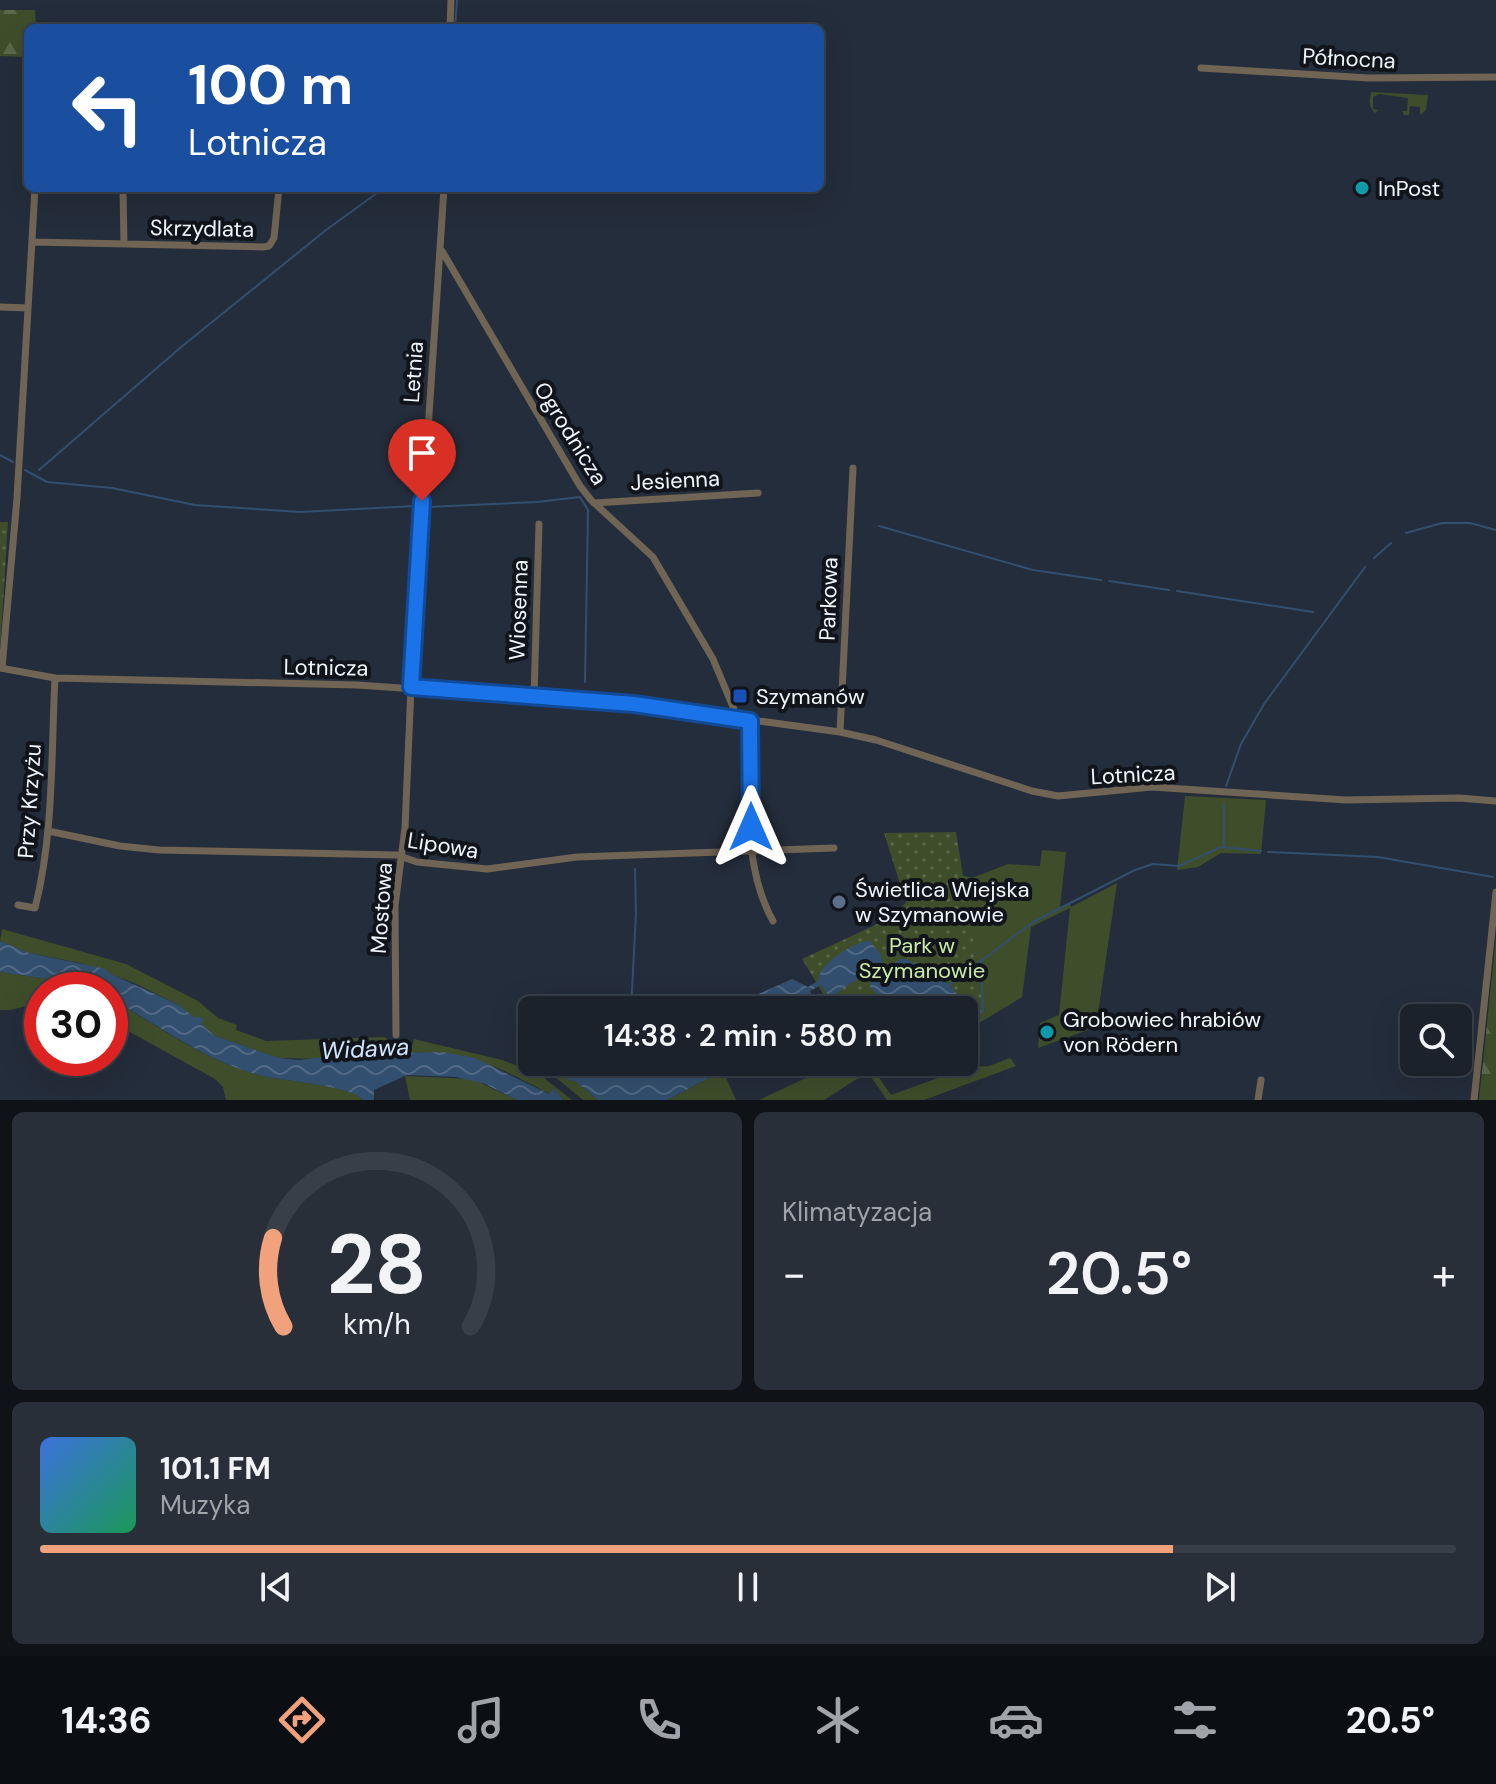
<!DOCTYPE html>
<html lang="pl">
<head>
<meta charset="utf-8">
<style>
  body { margin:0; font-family:"DM Sans",sans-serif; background:#282f38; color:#f1f3f6; height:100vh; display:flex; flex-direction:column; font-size:30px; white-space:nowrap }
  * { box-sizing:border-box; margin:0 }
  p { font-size:26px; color:#a0a4a9 }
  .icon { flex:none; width:44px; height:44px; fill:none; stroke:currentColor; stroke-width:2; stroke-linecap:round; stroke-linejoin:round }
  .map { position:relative; height:1100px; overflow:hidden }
  .panel { display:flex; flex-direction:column; gap:12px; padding:12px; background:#0f1318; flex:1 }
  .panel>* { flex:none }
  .guide { position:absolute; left:24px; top:24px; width:800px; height:168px; border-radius:12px; box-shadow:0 8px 32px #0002,0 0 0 2px #393f48; background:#1a4fa0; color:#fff; overflow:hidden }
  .buttons { position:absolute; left:1400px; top:1004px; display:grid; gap:16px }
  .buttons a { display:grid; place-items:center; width:72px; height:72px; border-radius:12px; background:#1b222c; box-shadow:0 8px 32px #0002,0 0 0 2px #393f48; font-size:40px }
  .speed { position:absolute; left:24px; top:972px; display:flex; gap:16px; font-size:40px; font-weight:700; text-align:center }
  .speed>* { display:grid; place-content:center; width:104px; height:104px; border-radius:50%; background:#1b222c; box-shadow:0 8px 32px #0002,0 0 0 2px #393f48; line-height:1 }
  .speed .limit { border:12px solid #d22; background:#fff; color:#111 }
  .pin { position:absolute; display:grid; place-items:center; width:68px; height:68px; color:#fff; margin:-82px -34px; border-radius:50% 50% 50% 0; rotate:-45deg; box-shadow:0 0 8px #0007 }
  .pin .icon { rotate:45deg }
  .me { position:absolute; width:88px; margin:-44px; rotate:0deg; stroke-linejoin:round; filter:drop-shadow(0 0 6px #0008) }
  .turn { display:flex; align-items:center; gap:28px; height:168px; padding:0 32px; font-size:36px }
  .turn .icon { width:104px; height:104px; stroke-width:2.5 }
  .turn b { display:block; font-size:56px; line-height:68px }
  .big { font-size:60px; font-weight:600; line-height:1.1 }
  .panel .card { flex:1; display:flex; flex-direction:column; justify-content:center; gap:12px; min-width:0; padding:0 28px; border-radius:12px; background:#282f38 }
  .panel .dial { align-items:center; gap:0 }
  .dial svg { height:208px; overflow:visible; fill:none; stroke:#393f48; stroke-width:7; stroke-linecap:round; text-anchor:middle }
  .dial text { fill:#f1f3f6; stroke:none }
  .song { display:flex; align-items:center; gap:24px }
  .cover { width:96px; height:96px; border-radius:12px; background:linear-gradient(135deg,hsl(220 70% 55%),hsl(150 70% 35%)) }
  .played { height:8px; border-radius:4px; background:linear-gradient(90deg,#f1a17c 80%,#393f48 80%) }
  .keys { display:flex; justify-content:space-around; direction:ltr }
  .heat { display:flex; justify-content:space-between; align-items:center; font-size:44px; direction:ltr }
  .panel .tiles { flex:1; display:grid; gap:12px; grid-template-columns:1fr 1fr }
  .card:last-child { grid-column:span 2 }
  .trip { position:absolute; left:518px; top:996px; width:460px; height:80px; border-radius:12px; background:#1b222c; box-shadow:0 8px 32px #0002,0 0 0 2px #393f48; font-weight:600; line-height:80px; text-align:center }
  .menu { display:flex; height:128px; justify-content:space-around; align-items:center; background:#0b0e12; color:#a0a4a9 }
  .menu .icon { width:56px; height:56px }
  .menu .active { color:#f1a17c }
  .menu b { font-size:36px; color:#f1f3f6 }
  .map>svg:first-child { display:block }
</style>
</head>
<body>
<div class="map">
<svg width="1496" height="1100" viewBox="0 0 1496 1100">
  <defs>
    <pattern id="forest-firs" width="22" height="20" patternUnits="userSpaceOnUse" patternTransform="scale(2)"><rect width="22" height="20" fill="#3e4e2a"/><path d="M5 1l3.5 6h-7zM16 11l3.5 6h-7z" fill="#5a684a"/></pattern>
    <pattern id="park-dots" width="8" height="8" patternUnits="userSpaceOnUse" patternTransform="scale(2)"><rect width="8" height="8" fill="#3e4e2a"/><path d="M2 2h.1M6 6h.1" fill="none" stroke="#5a684a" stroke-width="1.8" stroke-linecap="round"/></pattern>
    <pattern id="water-waves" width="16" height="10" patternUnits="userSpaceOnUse" patternTransform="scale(2)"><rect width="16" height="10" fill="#334f6f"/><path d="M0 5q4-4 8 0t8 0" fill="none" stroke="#516985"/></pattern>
  </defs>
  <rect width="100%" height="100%" fill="#242d3b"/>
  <path fill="#3e4e2a" d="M1371,92L1428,95L1426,110L1420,115V107L1410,106L1409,115H1404L1402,111H1407L1408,98L1379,94L1373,97V109L1378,110L1375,113C1368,107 1370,100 1371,92Z
    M1185,796L1266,800L1261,854L1221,853L1198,867L1177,870Z
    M1042,850L1066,852L1060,907L1070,903L1071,907L1117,883L1096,1027L1038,1048L1040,1023L1059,1015L1070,908L1031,927L1022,997L986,1019L962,875L972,878L1008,864L1040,866Z
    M2,929L126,964L198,1001L218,1018L237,1025L236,1030L266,1041L384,1037L393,1043V1053L323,1059L279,1058L215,1036L179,1005L134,983L80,963L29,953L0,941Z
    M0,972L70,982L93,990H42V1003C27,1003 15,1012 0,1010Z
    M110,998C158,1026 208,1063 263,1076C284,1081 353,1086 363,1100H226L223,1087L215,1079L110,1021Z
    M414,1039L502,1060L539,1074L572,1100H563L554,1089L550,1094C492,1064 471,1051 404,1053L403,1045L412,1046Z
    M1010,1058L1016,1066L924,1100H887L869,1074L876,1073L891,1095L968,1067L989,1066Z
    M537,1062H560L559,1068L566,1070L568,1080L575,1081L598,1100H583Z
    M840,1062H849L860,1077L824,1100H759Z
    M723,1071L736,1100H667Z
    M405,1076L472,1079L517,1100H410Z"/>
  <path fill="url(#forest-firs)" d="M0,10H35L36,28H28V57L0,56Z
    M1496,938V1100H1479Z"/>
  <path fill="url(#park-dots)" d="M0,522H8L0,653Z
    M956,832L986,1019L964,1031V1010H833L802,959L886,920L906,903L884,833Z"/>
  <path fill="url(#water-waves)" d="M869,940L881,955L882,962L830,998L821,985L810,991L817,1010H723L792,979L808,987L818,981C820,962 852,944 869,940Z
    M0,941L29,953L106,969L109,973L179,1005L194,1017H201L204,1020L201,1024L215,1036L279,1058L299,1060L352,1054L442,1052L475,1058L549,1094L554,1088L563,1100H517L485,1084L456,1077L407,1075L374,1090V1100H363C353,1086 284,1081 263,1076C208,1063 158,1025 110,998V990H93L70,982L0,972Z
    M900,959H906C924,969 955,981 960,1002L951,1010H893L870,987V983Z
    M560,1062H740L667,1100H598L575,1081L568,1080L567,1070L559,1068Z"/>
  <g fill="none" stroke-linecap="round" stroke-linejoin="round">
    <path stroke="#334f6f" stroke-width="2" d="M455,28L457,0
      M0,455L13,462
      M25,470L47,482L112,488L195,505L300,512L415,506
      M39,470L180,348L326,230L384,188
      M427,507L537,502L580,497L588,510L585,682
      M879,526L1033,570L1101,580
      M1406,533L1442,523H1470L1496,530
      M1374,558L1391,543
      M1109,581L1169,590
      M1177,591L1313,612
      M1226,786L1241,744L1264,704L1365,567
      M1224,846V804
      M1268,852L1378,857L1493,877
      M949,985L1033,922L1135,870L1153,864L1179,866L1221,847L1261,851
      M830,998L835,1010
      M631,1010L636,913L635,869
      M964,1024L983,1011L981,963"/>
    <path stroke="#706454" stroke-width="7" d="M450,28L451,0
      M1201,68L1369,78L1496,77
      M123,188L124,244
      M32,242L263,247L269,246L274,238L279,188
      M442,251L580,486L591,500L653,557L713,659L738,719
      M0,307L28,308
      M594,503L758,493
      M0,668L55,678L357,685L634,704L840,732L876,740L1032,791L1058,796L1152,787L1346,800L1459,798L1496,801
      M2,668L17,498L35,188
      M534,697L539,524
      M750,721C751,787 740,862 773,921
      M840,732L853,468
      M48,831L120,846L159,850L397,855L417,862L487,869L577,857L834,848
      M18,905L35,908C54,834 51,754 55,678
      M396,1035L395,906L405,828L411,687L444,188
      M1258,1100L1261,1080
      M1474,1100L1496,892"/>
  </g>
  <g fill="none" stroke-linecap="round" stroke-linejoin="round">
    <defs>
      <path id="route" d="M422,501L411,687L634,704L750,721L751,827"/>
    </defs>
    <use href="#route" stroke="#114b97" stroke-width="20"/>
    <use href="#route" stroke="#1a73e8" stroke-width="14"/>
  </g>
  <g fill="#0f9aa8" stroke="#11151b" stroke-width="3">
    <circle cx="1362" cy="188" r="8"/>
    <circle cx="1047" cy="1032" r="8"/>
  </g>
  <rect fill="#1a4fb4" stroke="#11151b" stroke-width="3" x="732" y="688" width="16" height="16" rx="4"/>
  <circle fill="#5c6f8a" stroke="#11151b" stroke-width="3" cx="839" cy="902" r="8"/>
  <g text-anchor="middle" stroke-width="8" stroke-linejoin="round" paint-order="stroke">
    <g font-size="22" fill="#eff6ff" stroke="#11151b">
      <text transform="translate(1349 58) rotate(3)" y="8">Północna</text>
      <text transform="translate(202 228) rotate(1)" y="8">Skrzydlata</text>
      <text transform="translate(413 372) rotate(-86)" y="8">Letnia</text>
      <text transform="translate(571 433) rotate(58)" y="8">Ogrodnicza</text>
      <text transform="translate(675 480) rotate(-3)" y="8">Jesienna</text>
      <text transform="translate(828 599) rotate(-88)" y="8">Parkowa</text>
      <text transform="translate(518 610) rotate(-88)" y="8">Wiosenna</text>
      <text transform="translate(326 667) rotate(1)" y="8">Lotnicza</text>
      <text transform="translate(1133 774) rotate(-3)" y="8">Lotnicza</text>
      <text transform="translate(29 801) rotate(-86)" y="8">Przy Krzyżu</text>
      <text transform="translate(443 845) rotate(9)" y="8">Lipowa</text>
      <text transform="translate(381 908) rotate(-86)" y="8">Mostowa</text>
    </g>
    <g font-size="22" fill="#eff6ff" stroke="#11151b" text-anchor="start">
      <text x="1378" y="196">InPost</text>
      <text x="756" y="704">Szymanów</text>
      <text x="855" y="897">Świetlica Wiejska<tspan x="855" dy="25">w Szymanowie</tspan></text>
      <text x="1063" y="1027">Grobowiec hrabiów<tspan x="1063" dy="25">von Rödern</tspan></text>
    </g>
    <g font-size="22" fill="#cbe9a7" stroke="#11151b">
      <text x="922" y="953">Park w<tspan x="922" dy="25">Szymanowie</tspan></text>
    </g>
    <g font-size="24" font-style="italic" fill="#d1e5fc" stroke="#11151b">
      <text transform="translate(365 1049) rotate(-3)" y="8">Widawa</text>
    </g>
  </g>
</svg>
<div class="buttons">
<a><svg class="icon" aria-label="search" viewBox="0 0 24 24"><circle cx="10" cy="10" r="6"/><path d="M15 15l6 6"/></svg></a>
</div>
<div class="speed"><div class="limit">30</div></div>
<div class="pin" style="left:422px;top:501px;background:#d93025"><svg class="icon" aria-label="arrive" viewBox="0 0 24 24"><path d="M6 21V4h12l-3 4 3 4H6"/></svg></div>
<svg class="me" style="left:751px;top:827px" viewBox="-20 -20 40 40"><path d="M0-17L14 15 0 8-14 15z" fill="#1a73e8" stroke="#fff" stroke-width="4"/></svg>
<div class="trip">14:38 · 2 min · 580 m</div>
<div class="guide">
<div class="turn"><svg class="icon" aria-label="left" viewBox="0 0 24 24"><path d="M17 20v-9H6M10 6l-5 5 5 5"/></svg><div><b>100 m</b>Lotnicza</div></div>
</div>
</div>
<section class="panel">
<div class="tiles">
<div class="card dial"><svg viewBox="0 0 100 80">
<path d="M14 69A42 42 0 1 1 86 69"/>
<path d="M14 69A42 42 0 0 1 10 35" stroke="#f1a17c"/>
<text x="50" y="56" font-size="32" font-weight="700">28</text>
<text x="50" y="72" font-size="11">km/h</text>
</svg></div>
<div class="card"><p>Klimatyzacja</p>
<div class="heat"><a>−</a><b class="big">20.5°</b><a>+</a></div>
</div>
<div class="card">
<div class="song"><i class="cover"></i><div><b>101.1 FM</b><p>Muzyka</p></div></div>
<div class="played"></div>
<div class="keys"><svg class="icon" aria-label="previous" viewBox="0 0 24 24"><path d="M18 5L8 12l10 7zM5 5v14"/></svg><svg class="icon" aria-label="pause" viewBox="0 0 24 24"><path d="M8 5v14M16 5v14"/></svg><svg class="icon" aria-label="next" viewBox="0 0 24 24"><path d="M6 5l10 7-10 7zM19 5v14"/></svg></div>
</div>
</div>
</section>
<nav class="menu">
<b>14:36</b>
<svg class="icon active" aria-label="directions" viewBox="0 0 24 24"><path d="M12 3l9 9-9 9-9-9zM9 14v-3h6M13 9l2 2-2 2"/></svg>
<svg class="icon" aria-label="music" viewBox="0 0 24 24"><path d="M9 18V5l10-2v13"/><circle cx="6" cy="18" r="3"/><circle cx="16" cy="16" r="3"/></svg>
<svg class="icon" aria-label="phone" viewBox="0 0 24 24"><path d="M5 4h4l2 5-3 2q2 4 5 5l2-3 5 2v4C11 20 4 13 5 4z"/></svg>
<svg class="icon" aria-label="climate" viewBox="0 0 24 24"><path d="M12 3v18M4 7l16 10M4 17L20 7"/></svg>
<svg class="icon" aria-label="car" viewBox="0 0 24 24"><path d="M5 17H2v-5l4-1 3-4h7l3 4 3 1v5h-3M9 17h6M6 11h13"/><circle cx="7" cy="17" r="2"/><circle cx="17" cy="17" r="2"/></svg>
<svg class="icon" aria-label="filters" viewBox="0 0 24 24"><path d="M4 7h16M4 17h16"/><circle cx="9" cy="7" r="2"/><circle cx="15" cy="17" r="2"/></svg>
<b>20.5°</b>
</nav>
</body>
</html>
